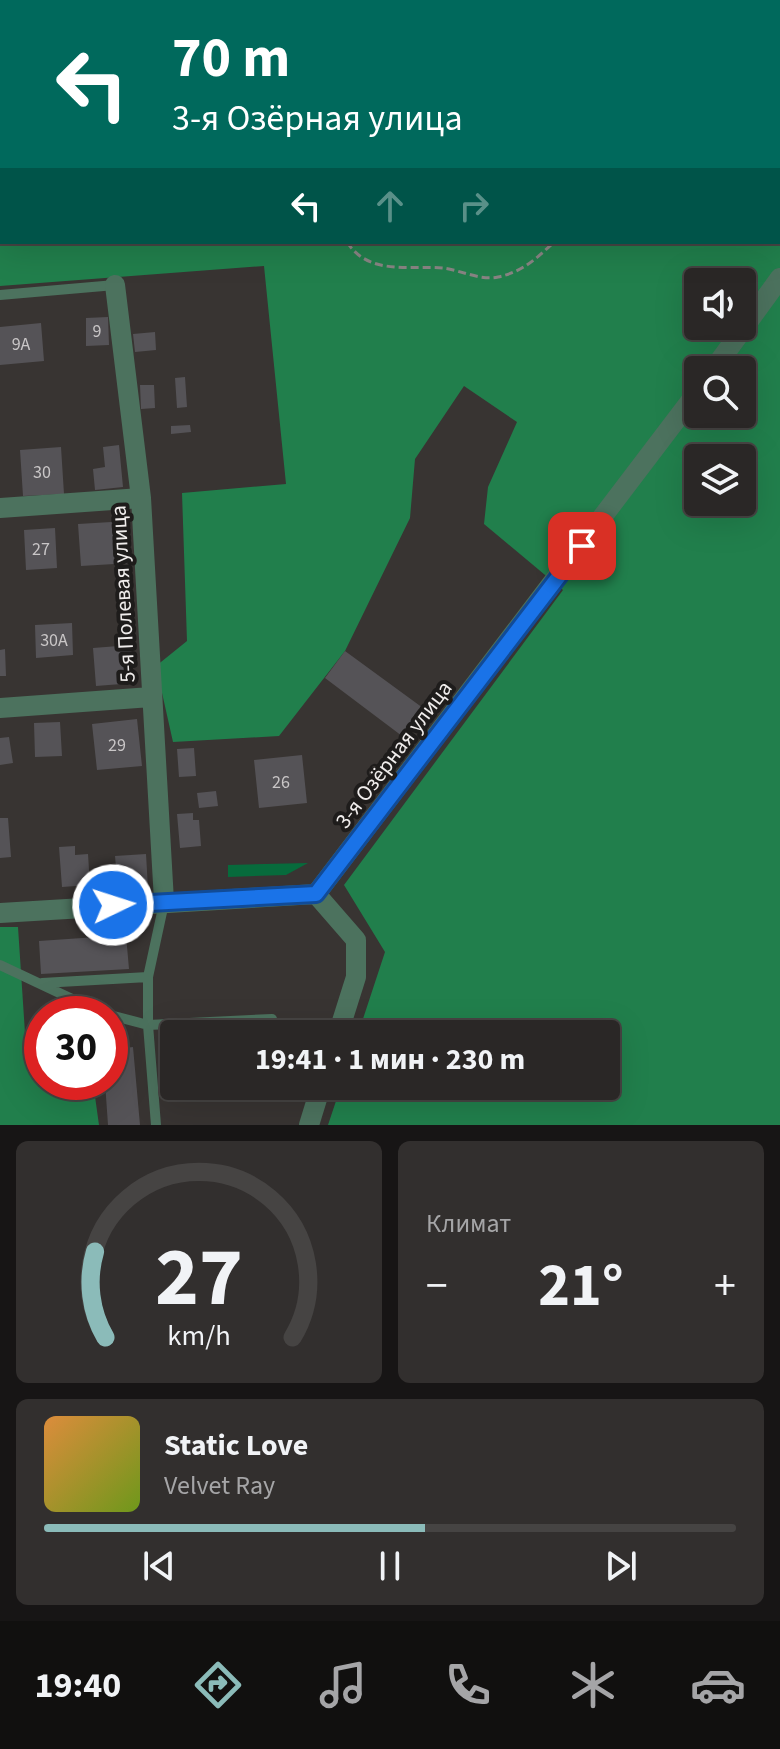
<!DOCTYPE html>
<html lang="ru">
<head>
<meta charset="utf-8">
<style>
  body { margin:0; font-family:"Source Sans 3",sans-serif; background:#322f2e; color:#f1f3f6; height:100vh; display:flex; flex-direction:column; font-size:30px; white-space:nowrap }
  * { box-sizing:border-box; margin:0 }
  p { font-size:26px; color:#a5a5a7 }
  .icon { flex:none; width:44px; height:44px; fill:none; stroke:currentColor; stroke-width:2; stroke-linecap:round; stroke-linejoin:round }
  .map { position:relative; height:1125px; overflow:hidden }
  .panel { display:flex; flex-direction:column; gap:16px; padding:16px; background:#171515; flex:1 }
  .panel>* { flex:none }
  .banner { position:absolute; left:0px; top:0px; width:780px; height:244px; box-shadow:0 8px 32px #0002,0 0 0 2px #464443; background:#00695c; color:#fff; overflow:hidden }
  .tools { position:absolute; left:684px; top:268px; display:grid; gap:16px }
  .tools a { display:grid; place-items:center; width:72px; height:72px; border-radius:8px; background:#2a2726; box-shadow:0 8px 32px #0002,0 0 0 2px #464443; font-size:40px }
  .speed { position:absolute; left:24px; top:996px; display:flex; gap:16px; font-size:40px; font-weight:700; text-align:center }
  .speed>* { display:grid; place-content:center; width:104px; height:104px; border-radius:50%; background:#2a2726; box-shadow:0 8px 32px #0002,0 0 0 2px #464443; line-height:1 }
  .speed .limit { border:12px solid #d22; background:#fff; color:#111 }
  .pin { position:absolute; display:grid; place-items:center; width:68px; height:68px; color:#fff; margin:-34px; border-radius:16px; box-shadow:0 4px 12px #0006 }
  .me { position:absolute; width:88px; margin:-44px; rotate:86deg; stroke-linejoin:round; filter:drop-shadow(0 0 6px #0008) }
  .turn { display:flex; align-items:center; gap:28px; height:168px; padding:0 40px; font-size:36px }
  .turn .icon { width:104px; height:104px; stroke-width:2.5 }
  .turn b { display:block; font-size:56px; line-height:68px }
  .lanes { display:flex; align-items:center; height:76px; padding:0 40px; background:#0003; justify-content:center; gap:40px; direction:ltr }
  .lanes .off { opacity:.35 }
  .big { font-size:60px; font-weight:700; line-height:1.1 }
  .panel .card { flex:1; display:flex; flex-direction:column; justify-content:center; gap:12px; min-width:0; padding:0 28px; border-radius:12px; background:#322f2e }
  .panel .dial { align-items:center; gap:0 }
  .dial svg { height:208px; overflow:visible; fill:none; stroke:#464443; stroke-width:7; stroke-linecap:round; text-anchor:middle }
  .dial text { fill:#f1f3f6; stroke:none }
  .song { display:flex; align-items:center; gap:24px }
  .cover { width:96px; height:96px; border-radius:12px; background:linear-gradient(135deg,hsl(30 70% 55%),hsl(80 70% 35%)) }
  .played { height:8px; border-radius:4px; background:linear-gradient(90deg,#8bbbb9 55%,#464443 55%) }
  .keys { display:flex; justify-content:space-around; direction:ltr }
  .heat { display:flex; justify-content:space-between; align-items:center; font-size:44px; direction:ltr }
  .panel .tiles { flex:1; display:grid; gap:16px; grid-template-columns:1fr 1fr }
  .card:last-child { grid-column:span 2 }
  .trip { position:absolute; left:160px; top:1020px; width:460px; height:80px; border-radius:8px; background:#2a2726; box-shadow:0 8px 32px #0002,0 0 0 2px #464443; font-weight:700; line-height:80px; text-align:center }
  .menu { display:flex; height:128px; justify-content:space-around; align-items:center; background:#11100f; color:#a5a5a7 }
  .menu .icon { width:56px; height:56px }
  .menu .active { color:#8bbbb9 }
  .menu b { font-size:36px; color:#f1f3f6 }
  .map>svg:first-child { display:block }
</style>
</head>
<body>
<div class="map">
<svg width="780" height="1125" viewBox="0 0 780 1125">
  <rect width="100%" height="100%" fill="#383432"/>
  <path fill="#076b3c" d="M308,863L286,875L228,877V865Z"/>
  <path fill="#217f4c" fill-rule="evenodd" d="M0,0H776L2,2V242H778V112L780,113V1125H328L341,1086H606V1034H358L385,952L344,885L563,590L484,524L488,487L517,422L464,386L415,459L410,518L345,651L279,736L173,742L156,666L187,641L182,493L286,484L264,266L0,286ZM698,282H742V326H698ZM698,370H742V414H698ZM698,458H742V502H698Z
    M0,927H18L26,1048H42V1082H93L99,1125H0Z"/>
  <path fill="#555357" d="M108,317L109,345L86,346V318Z
    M41,323L44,361L0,365V327Z
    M155,332L156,350L135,352L133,334Z
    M185,377L187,407L177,408L175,378Z
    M140,385H154L155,408L141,409Z
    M190,425L191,432L171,434V426Z
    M119,445L123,487L95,490L93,469L105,467L103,447Z
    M61,447L64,494L23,496L20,450Z
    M128,521L131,563L81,566L78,524Z
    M55,528L57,568L26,570L24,530Z
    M72,623L73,655L36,658L35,625Z
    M131,645L134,683L96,686L93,648Z
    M5,649L6,676H0V650Z
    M345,651L423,708L402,736L325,678Z
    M137,719L142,766L97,770L92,724Z
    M60,722L62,756L35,757L34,723Z
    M9,737L13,763L0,765V738Z
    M194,748L196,776L179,777L177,749Z
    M302,755L307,803L259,808L254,760Z
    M216,791L218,806L199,808L197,793Z
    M193,813V820H199L201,846L180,848L177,814Z
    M0,818H8L11,857L0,858Z
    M75,846V855L88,854L90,885L62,887L59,847Z
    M146,854L148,888L118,890L115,856Z
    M126,935L129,969L41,974L39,941Z
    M133,1047L140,1125H108L105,1082H110V1050Z
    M183,1086H209V1088L184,1092Z"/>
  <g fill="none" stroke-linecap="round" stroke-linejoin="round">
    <path stroke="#888483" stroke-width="3" stroke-dasharray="8 4" stroke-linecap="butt" d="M267,0L269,2
      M648,0V2
      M0,53L2,55
      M0,117L2,116
      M778,211L780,213
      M347,242C369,276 409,265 443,268C460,270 481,281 498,277C522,272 536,259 554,242"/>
    <path stroke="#4c725e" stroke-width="10" d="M0,295L115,285
      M0,965L104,1014
      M42,983L148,977
      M110,1015L148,1025L272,1019
      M156,1125L148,1025V977L164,903"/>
    <path stroke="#4c725e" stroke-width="20" d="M115,285L141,498L164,901
      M713,370L780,278
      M0,508L141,498
      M0,708L151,697
      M316,894L356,940V977L338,1034
      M0,913L316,894L698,391
      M309,1125L321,1086"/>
  </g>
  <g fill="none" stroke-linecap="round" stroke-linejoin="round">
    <defs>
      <path id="route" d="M113,905L316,894L582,546"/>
    </defs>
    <use href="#route" stroke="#114b97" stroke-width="20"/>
    <use href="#route" stroke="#1a73e8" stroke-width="14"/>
  </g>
  <g text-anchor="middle" stroke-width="8" stroke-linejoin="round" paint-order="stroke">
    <g font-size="18" fill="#c9c6c7">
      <text x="97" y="337">9</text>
      <text x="21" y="350">9А</text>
      <text x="42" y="478">30</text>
      <text x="41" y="555">27</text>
      <text x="54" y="646">30А</text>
      <text x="117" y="751">29</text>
      <text x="281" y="788">26</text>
    </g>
    <g font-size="22" fill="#f0edec" stroke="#1e1c1b">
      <text transform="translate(122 594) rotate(-93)" y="8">5-я Полевая улица</text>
      <text transform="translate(393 754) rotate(-53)" y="8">3-я Озёрная улица</text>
    </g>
  </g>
</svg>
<div class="tools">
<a><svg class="icon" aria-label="sound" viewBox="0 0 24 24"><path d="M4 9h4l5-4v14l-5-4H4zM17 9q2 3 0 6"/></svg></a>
<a><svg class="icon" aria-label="search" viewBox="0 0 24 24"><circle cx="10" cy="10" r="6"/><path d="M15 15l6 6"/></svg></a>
<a><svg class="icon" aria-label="layers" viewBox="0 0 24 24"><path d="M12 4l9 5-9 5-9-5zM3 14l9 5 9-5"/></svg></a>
</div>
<div class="speed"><div class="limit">30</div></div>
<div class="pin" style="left:582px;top:546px;background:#d93025"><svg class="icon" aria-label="arrive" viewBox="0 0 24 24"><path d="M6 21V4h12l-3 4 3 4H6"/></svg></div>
<svg class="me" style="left:113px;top:905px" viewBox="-20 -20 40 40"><circle r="17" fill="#1a73e8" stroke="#fff" stroke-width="3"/><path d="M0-11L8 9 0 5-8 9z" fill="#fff"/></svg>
<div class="trip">19:41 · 1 мин · 230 m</div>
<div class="banner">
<div class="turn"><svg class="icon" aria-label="left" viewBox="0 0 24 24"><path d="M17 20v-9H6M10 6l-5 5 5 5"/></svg><div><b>70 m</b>3-я Озёрная улица</div></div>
<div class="lanes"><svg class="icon" aria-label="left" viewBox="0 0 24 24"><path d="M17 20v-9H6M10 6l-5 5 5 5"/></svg><svg class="icon off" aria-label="ahead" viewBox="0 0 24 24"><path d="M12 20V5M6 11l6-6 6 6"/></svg><svg class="icon off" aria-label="right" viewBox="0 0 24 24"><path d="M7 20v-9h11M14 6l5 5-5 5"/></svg></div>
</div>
</div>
<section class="panel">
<div class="tiles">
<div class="card dial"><svg viewBox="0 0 100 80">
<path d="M14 69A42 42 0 1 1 86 69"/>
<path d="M14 69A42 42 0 0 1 10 36" stroke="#8bbbb9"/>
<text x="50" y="56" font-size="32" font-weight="700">27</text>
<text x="50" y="72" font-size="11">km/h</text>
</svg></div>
<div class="card"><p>Климат</p>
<div class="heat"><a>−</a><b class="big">21°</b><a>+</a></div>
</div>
<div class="card">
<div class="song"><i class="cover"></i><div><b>Static Love</b><p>Velvet Ray</p></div></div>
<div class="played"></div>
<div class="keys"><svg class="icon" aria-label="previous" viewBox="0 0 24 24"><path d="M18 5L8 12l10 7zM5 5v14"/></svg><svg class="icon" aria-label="pause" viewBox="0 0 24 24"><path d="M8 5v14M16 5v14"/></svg><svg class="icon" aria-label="next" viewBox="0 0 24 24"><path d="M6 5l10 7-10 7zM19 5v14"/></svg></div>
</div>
</div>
</section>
<nav class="menu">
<b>19:40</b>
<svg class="icon active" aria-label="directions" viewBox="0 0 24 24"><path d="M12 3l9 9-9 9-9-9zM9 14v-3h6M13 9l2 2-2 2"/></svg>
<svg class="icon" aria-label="music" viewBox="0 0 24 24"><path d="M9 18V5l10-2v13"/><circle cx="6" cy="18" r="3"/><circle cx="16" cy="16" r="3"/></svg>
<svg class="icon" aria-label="phone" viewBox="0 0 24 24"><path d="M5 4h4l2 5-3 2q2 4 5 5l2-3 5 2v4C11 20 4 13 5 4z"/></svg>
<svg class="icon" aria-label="climate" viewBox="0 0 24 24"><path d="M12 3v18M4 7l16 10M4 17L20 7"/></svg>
<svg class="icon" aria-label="car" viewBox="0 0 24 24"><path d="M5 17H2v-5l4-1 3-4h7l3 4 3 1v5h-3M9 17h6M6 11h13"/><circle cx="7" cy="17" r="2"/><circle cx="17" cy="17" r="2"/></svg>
</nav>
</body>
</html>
